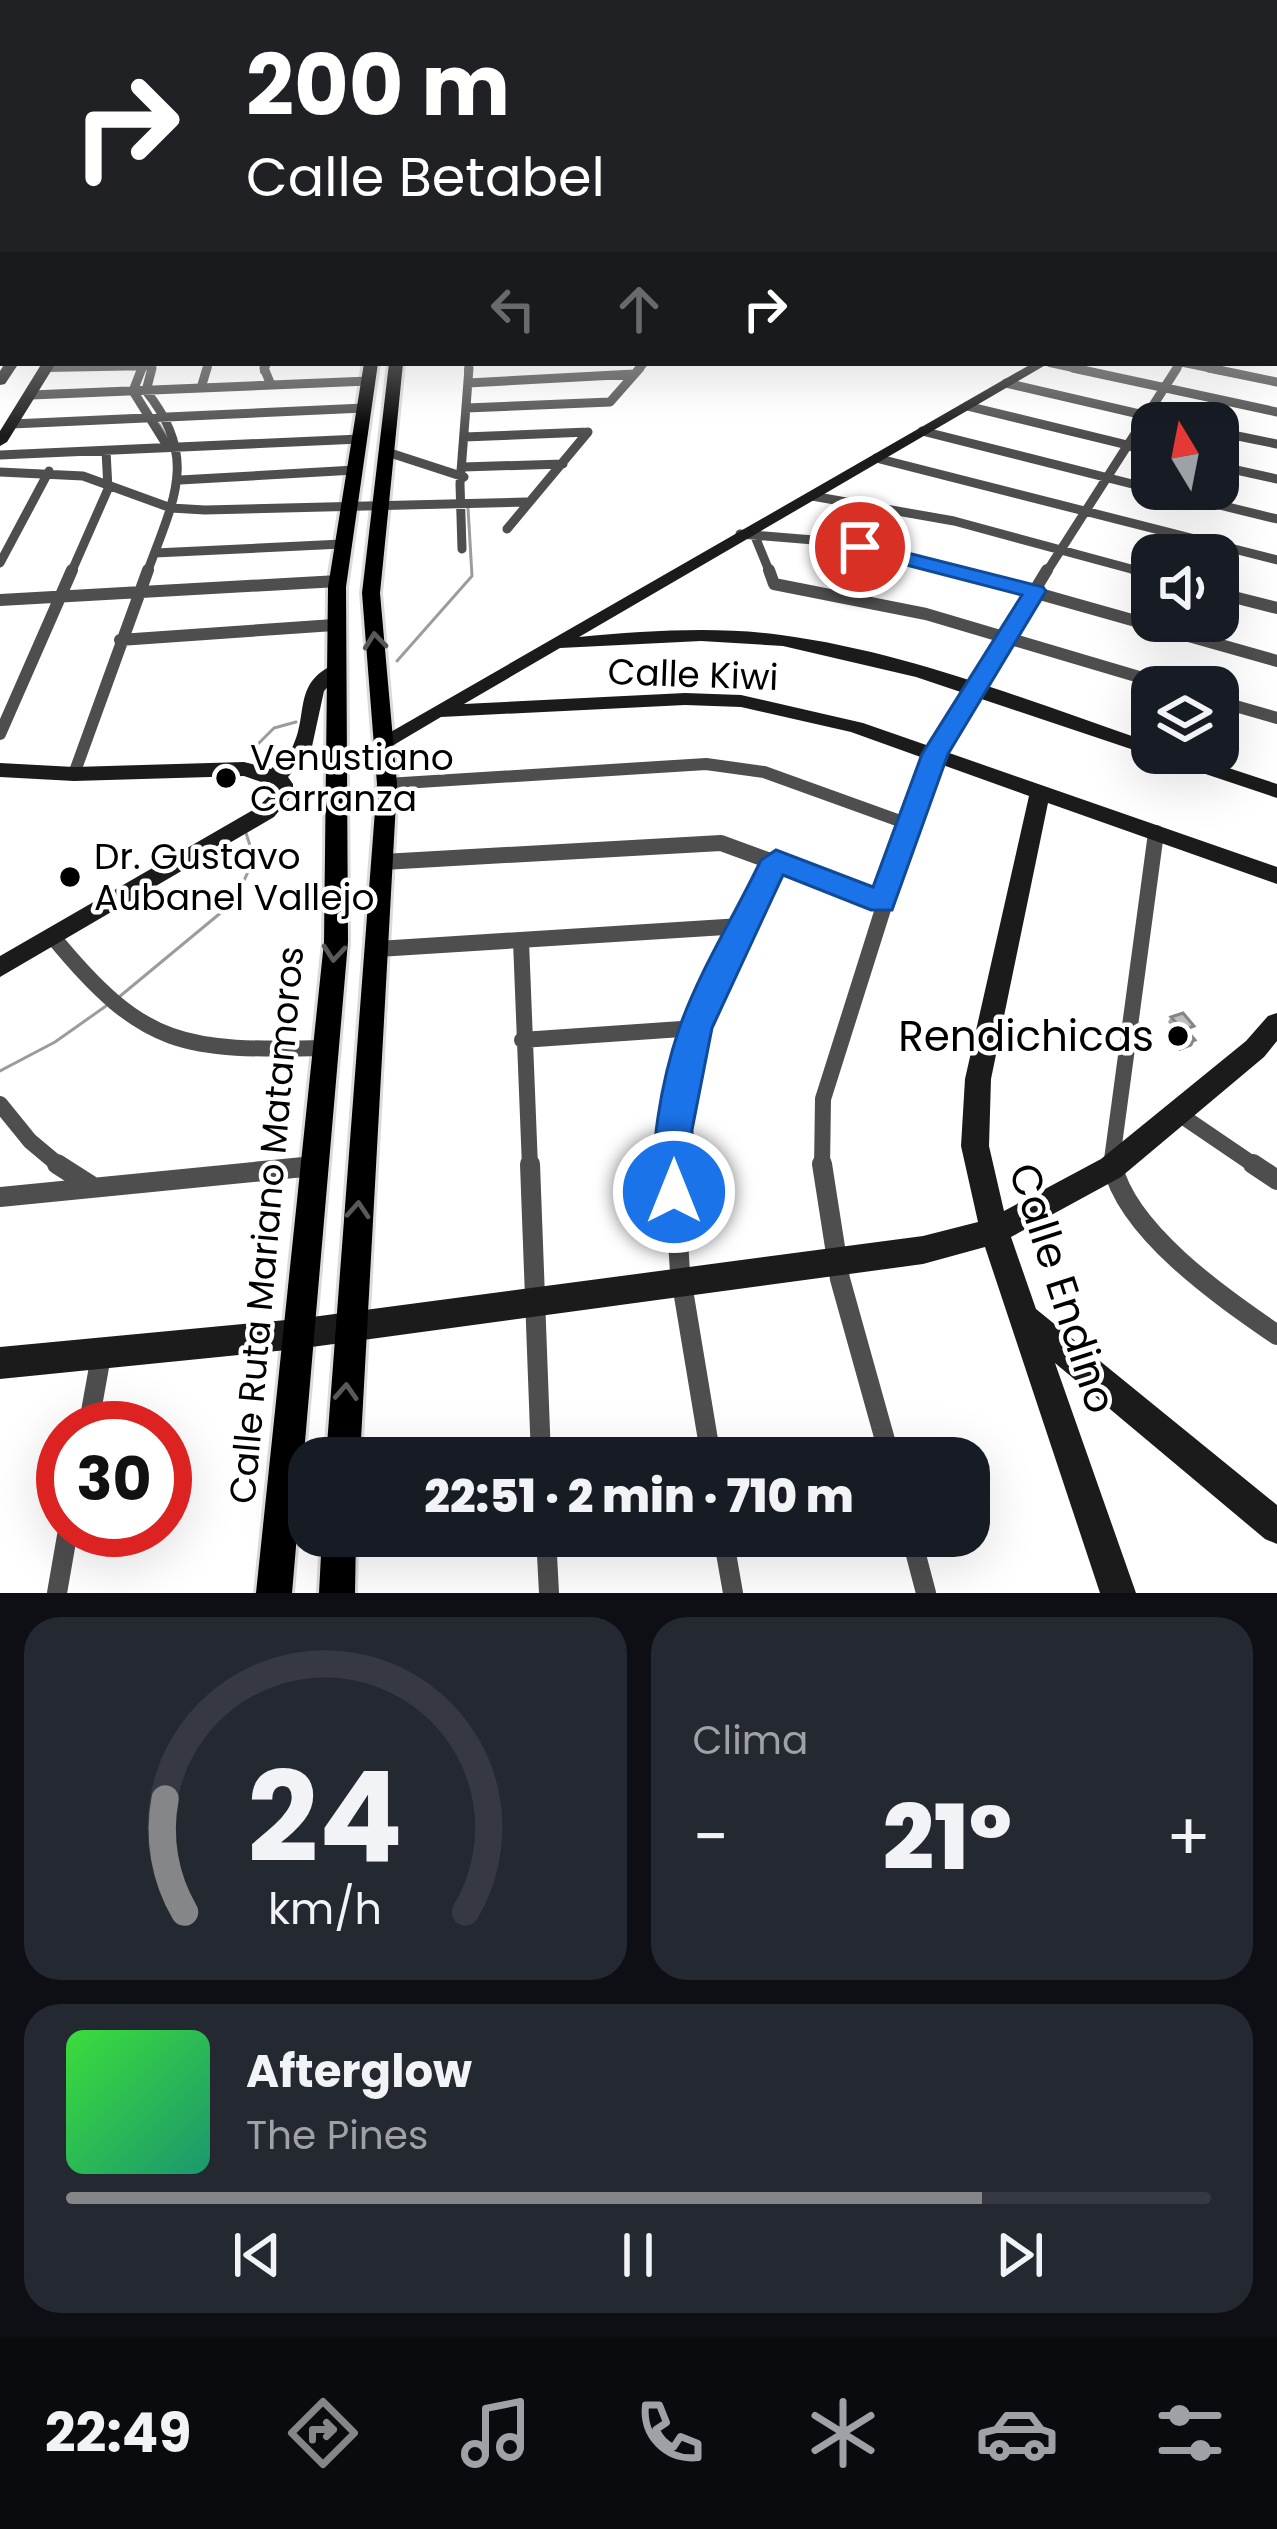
<!DOCTYPE html>
<html lang="es">
<head>
<meta charset="utf-8">
<style>
  body { margin:0; font-family:Poppins,sans-serif; background:#242831; color:#f1f3f6; height:100vh; display:flex; flex-direction:column; font-size:45px; white-space:nowrap }
  * { box-sizing:border-box; margin:0 }
  p { font-size:39px; color:#9ea1a6 }
  .icon { flex:none; width:66px; height:66px; fill:none; stroke:currentColor; stroke-width:2; stroke-linecap:round; stroke-linejoin:round }
  .map { position:relative; height:1593px; overflow:hidden }
  .panel { display:flex; flex-direction:column; gap:24px; padding:24px; background:#0d0f14; flex:1 }
  .panel>* { flex:none }
  .top-card { position:absolute; left:0px; top:0px; width:1278px; height:366px; box-shadow:0 12px 48px #0002; background:#202124; color:#fff; overflow:hidden }
  .needle { width:78px; rotate:350deg }
  .fabs { position:absolute; left:1131px; top:402px; display:grid; gap:24px }
  .fabs a { display:grid; place-items:center; width:108px; height:108px; border-radius:24px; background:#171b24; box-shadow:0 12px 48px #0002; font-size:60px }
  .speed { position:absolute; left:36px; top:1401px; display:flex; gap:24px; font-size:60px; font-weight:700; text-align:center }
  .speed>* { display:grid; place-content:center; width:156px; height:156px; border-radius:50%; background:#171b24; box-shadow:0 12px 48px #0002; line-height:1 }
  .speed .limit { border:18px solid #d22; background:#fff; color:#111 }
  .pin { position:absolute; display:grid; place-items:center; width:102px; height:102px; color:#fff; margin:-51px; border:6px solid #fff; border-radius:50%; box-shadow:0 3px 12px #0007 }
  .me { position:absolute; width:132px; margin:-66px; rotate:0deg; stroke-linejoin:round; filter:drop-shadow(0 0 9px #0008) }
  .turn { display:flex; align-items:center; gap:42px; height:252px; padding:0 48px; font-size:54px }
  .turn .icon { width:156px; height:156px; stroke-width:2.5 }
  .turn b { display:block; font-size:84px; line-height:102px }
  .lanes { display:flex; align-items:center; height:114px; padding:0 48px; background:#0003; justify-content:center; gap:60px; direction:ltr }
  .lanes .off { opacity:.35 }
  .big { font-size:90px; font-weight:800; line-height:1.1 }
  .panel .card { flex:1; display:flex; flex-direction:column; justify-content:center; gap:18px; min-width:0; padding:0 42px; border-radius:36px; background:#242831 }
  .panel .dial { align-items:center; gap:0 }
  .dial svg { height:312px; overflow:visible; fill:none; stroke:#363941; stroke-width:7; stroke-linecap:round; text-anchor:middle }
  .dial text { fill:#f1f3f6; stroke:none }
  .song { display:flex; align-items:center; gap:36px }
  .cover { width:144px; height:144px; border-radius:18px; background:linear-gradient(135deg,hsl(120 70% 55%),hsl(160 70% 35%)) }
  .played { height:12px; border-radius:6px; background:linear-gradient(90deg,#858687 80%,#363941 80%) }
  .keys { display:flex; justify-content:space-around; direction:ltr }
  .heat { display:flex; justify-content:space-between; align-items:center; font-size:66px; direction:ltr }
  .panel .tiles { flex:1; display:grid; gap:24px; grid-template-columns:1fr 1fr }
  .card:last-child { grid-column:span 2 }
  .trip { position:absolute; left:288px; top:1437px; width:702px; height:120px; border-radius:36px; background:#171b24; box-shadow:0 12px 48px #0002; font-weight:800; line-height:120px; text-align:center }
  .menu { display:flex; height:192px; justify-content:space-around; align-items:center; background:#090b0e; color:#9ea1a6 }
  .menu .icon { width:84px; height:84px }
  .menu .selected { color:#858687 }
  .menu b { font-size:54px; color:#f1f3f6 }
  .map>svg:first-child { display:block }
</style>
</head>
<body>
<div class="map">
<svg width="1277" height="1593" viewBox="0 0 1277 1593">
  <rect width="100%" height="100%" fill="#fff"/>
  <g fill="none" stroke-linecap="round" stroke-linejoin="round">
    <path stroke="#9c9c9c" stroke-width="3" d="M159,424L166,436
      M397,661L472,576L468,508
      M252,750L274,728L296,722
      M119,997L235,901L254,858L246,833
      M0,1071L55,1042L106,1006"/>
    <defs>
      <path id="primary" d="M0,260H3V267H0Z
        M364,363H378L346,587L348,942L292,1593H256L324,942L328,587Z
        M389,363H403L380,593L397,784L360,1458H326L377,784L362,593Z
        M322,1536H356L355,1593H319Z"/>
    </defs>
    <use href="#primary" stroke="#dbdbdb" stroke-width="6"/>
    <path stroke="#4e4e4e" stroke-width="8" d="M1050,363L1087,371
      M1184,363L1223,371
      M47,368L152,366L151,371
      M141,371L144,364
      M206,371L209,363
      M264,371L267,363
      M468,371L469,363
      M637,371L644,363
      M1175,371L1180,363"/>
    <path stroke="#4e4e4e" stroke-width="9" d="M142,368L133,391L168,447
      M264,368L271,385
      M1073,368L1277,412
      M1209,368L1277,382
      M468,383L634,374
      M1006,383L1178,423
      M201,388L207,368
      M31,395L368,381
      M967,406L1152,451
      M466,408L610,402L640,368
      M12,424L364,408
      M922,431L1152,489
      M1218,432L1277,444
      M464,437L588,432
      M384,451L464,477
      M0,455L360,439
      M876,458L1277,560
      M1218,466L1277,479
      M463,467L563,464
      M0,472L83,476L171,508L205,510L526,502
      M180,480L355,470
      M1154,489L1277,519
      M812,496L954,521L1146,573
      M507,529L588,432
      M740,534L826,541L965,573
      M754,534L770,573
      M462,549L460,484L469,368
      M155,553L342,544
      M0,563L49,471
      M71,573L108,489L106,451
      M147,573C173,501 200,458 146,391L152,368
      M1046,573L1177,368"/>
    <path stroke="#4e4e4e" stroke-width="12" d="M769,570L774,584L926,614L1173,687
      M955,570L1277,661
      M1135,570L1152,575
      M1218,593L1277,608
      M0,600L338,581
      M120,640L334,625
      M1218,701L1277,718
      M0,734L72,570
      M74,774L148,570
      M387,784L706,764L764,772L911,825
      M907,833L935,755L1047,570"/>
    <path stroke="#4e4e4e" stroke-width="16" d="M383,862L721,843L882,902
      M53,937C145,1049 184,1051 325,1048
      M521,941L530,1167
      M378,949L741,926
      M522,1040L696,1028
      M0,1104L30,1141L61,1167
      M1179,1114L1257,1167
      M308,1167L314,1166
      M673,1167C677,1054 724,958 776,860
      M822,1167L823,1099L908,830
      M1111,1167L1156,833"/>
    <path stroke="#4e4e4e" stroke-width="20" d="M57,1164L93,1187
      M530,1164L541,1458
      M673,1164L680,1272L711,1458
      M822,1164L840,1279L890,1458
      M1112,1164C1127,1232 1222,1297 1277,1335
      M1253,1164L1277,1180
      M0,1197L314,1166
      M88,1428L101,1356
      M546,1536L549,1593
      M723,1536L733,1593
      M911,1536L926,1593
      M57,1593L68,1530"/>
    <path fill="#1b1b1b" fill-rule="evenodd" d="M1275,216H1277L1275,224Z
      M0,293L3,294V302L0,301Z
      M5,363H19L5,384L0,385V371Z
      M42,363H56L7,442L0,446V431Z
      M1033,363H1049L579,637C646,631 714,626 781,635C909,652 1031,702 1152,743V753H1183L1277,784V798L916,677L783,646L701,641L560,648L464,704L685,693L741,695L863,723L1277,867V884L1048,803L991,1079L989,1146L1004,1211L1101,1159L1246,1041L1268,1016L1277,1013V1041L1264,1057L1121,1177L1011,1237L1036,1309L1277,1505V1544L1265,1539L1055,1363L1136,1593H1100L985,1247L923,1264L297,1349L0,1379V1347L297,1319L923,1236L978,1222L961,1146L965,1079L1029,796L851,732L741,707L685,705L441,717L392,746L385,747L375,741Z
      M335,664L344,670L324,691L311,751L288,777L293,784V794L274,817L0,977V956L258,807L273,792V786L244,776L74,781L0,777V763L74,767L244,762L271,769C277,763 288,755 292,748C309,715 292,683 335,664Z"/>
    <use href="#primary" fill="#000" fill-rule="evenodd"/>
  </g>
  <path fill="#a3a3a3" d="M1171,1017L1191,1031L1189,1032L1192,1046L1179,1051L1168,1038L1171,1032L1175,1030L1168,1022Z"/>
  <path fill="#858585" d="M1195,1040L1192,1046L1179,1051L1182,1045Z"/>
  <path fill="#bebebe" stroke="#858585" stroke-width="3" d="M1183,1013L1194,1026L1186,1029L1195,1040L1182,1045L1171,1032L1181,1028L1171,1017Z"/>
  <defs><path id="oneway-chevron" d="M-2-3.5L2.5 0L-2 3.5" fill="none" stroke-width="1.6" stroke-linecap="round" stroke-linejoin="round" transform="scale(3)"/></defs>
  <g stroke="#595959">
    <use href="#oneway-chevron" transform="translate(375 641) rotate(-96)"/>
    <use href="#oneway-chevron" transform="translate(334 953) rotate(95)"/>
    <use href="#oneway-chevron" transform="translate(358 1210) rotate(-86)"/>
    <use href="#oneway-chevron" transform="translate(346 1392) rotate(-87)"/>
  </g>
  <linearGradient id="sky" x2="0" y2="1"><stop stop-color="#89aaca"/><stop offset="0.49" stop-color="#fff"/><stop offset="1" stop-color="#fff" stop-opacity="0"/></linearGradient>
  <rect width="1277" height="435" fill="url(#sky)"/>
  <path fill="#1a73e8" stroke="#114b97" stroke-width="3" d="M860,541L1043,587L1046,591L948,754L892,910H871L783,875L712,1028L692,1130L693,1192L687,1204L674,1209L661,1204C643,1164 665,1070 679,1029C699,971 735,915 761,860L776,850L873,887L922,754L1022,595L852,551L849,547Z"/>
  <g fill="#000" stroke="#fff" stroke-width="4.5">
    <circle cx="226" cy="778" r="12"/>
    <circle cx="70" cy="877" r="12"/>
    <circle cx="1178" cy="1036" r="12"/>
  </g>
  <g text-anchor="middle" stroke-width="9" stroke-linejoin="round" paint-order="stroke">
    <g font-size="36" fill="#000" stroke="#fff">
      <text transform="translate(693 674) rotate(2)" y="13">Calle Kiwi</text>
      <text transform="translate(266 1225) rotate(-85)" y="13">Calle Ruta Mariano Matamoros</text>
    </g>
    <g font-size="36" fill="#000" stroke="#fff" text-anchor="start">
      <text x="250" y="770">Venustiano<tspan x="250" dy="41">Carranza</tspan></text>
      <text x="94" y="869">Dr. Gustavo<tspan x="94" dy="41">Aubanel Vallejo</tspan></text>
    </g>
    <g font-size="42" fill="#000" stroke="#fff" text-anchor="end">
      <text x="1154" y="1051">Rendichicas</text>
    </g>
    <g font-size="42" fill="#000" stroke="#fff">
      <text transform="translate(1063 1288) rotate(72)" y="15">Calle Endino</text>
    </g>
  </g>
</svg>
<div class="fabs">
<a><svg class="needle" viewBox="-14 -14 28 28"><path d="M0-13l5 13h-10z" fill="#e53935"/><path d="M0 13l5-13h-10z" fill="#9ea1a6"/></svg></a>
<a><svg class="icon" aria-label="sound" viewBox="0 0 24 24"><path d="M4 9h4l5-4v14l-5-4H4zM17 9q2 3 0 6"/></svg></a>
<a><svg class="icon" aria-label="layers" viewBox="0 0 24 24"><path d="M12 4l9 5-9 5-9-5zM3 14l9 5 9-5"/></svg></a>
</div>
<div class="speed"><div class="limit">30</div></div>
<div class="pin" style="left:860px;top:547px;background:#d93025"><svg class="icon" aria-label="arrive" viewBox="0 0 24 24"><path d="M6 21V4h12l-3 4 3 4H6"/></svg></div>
<svg class="me" style="left:674px;top:1192px" viewBox="-20 -20 40 40"><circle r="17" fill="#1a73e8" stroke="#fff" stroke-width="3"/><path d="M0-11L8 9 0 5-8 9z" fill="#fff"/></svg>
<div class="trip">22:51 · 2 min · 710 m</div>
<div class="top-card">
<div class="turn"><svg class="icon" aria-label="right" viewBox="0 0 24 24"><path d="M7 20v-9h11M14 6l5 5-5 5"/></svg><div><b>200 m</b>Calle Betabel</div></div>
<div class="lanes"><svg class="icon off" aria-label="left" viewBox="0 0 24 24"><path d="M17 20v-9H6M10 6l-5 5 5 5"/></svg><svg class="icon off" aria-label="ahead" viewBox="0 0 24 24"><path d="M12 20V5M6 11l6-6 6 6"/></svg><svg class="icon" aria-label="right" viewBox="0 0 24 24"><path d="M7 20v-9h11M14 6l5 5-5 5"/></svg></div>
</div>
</div>
<section class="panel">
<div class="tiles">
<div class="card dial"><svg viewBox="0 0 100 80">
<path d="M14 69A42 42 0 1 1 86 69"/>
<path d="M14 69A42 42 0 0 1 9 40" stroke="#858687"/>
<text x="50" y="56" font-size="32" font-weight="700">24</text>
<text x="50" y="72" font-size="11">km/h</text>
</svg></div>
<div class="card"><p>Clima</p>
<div class="heat"><a>−</a><b class="big">21°</b><a>+</a></div>
</div>
<div class="card">
<div class="song"><i class="cover"></i><div><b>Afterglow</b><p>The Pines</p></div></div>
<div class="played"></div>
<div class="keys"><svg class="icon" aria-label="previous" viewBox="0 0 24 24"><path d="M18 5L8 12l10 7zM5 5v14"/></svg><svg class="icon" aria-label="pause" viewBox="0 0 24 24"><path d="M8 5v14M16 5v14"/></svg><svg class="icon" aria-label="next" viewBox="0 0 24 24"><path d="M6 5l10 7-10 7zM19 5v14"/></svg></div>
</div>
</div>
</section>
<nav class="menu">
<b>22:49</b>
<svg class="icon selected" aria-label="directions" viewBox="0 0 24 24"><path d="M12 3l9 9-9 9-9-9zM9 14v-3h6M13 9l2 2-2 2"/></svg>
<svg class="icon" aria-label="music" viewBox="0 0 24 24"><path d="M9 18V5l10-2v13"/><circle cx="6" cy="18" r="3"/><circle cx="16" cy="16" r="3"/></svg>
<svg class="icon" aria-label="phone" viewBox="0 0 24 24"><path d="M5 4h4l2 5-3 2q2 4 5 5l2-3 5 2v4C11 20 4 13 5 4z"/></svg>
<svg class="icon" aria-label="climate" viewBox="0 0 24 24"><path d="M12 3v18M4 7l16 10M4 17L20 7"/></svg>
<svg class="icon" aria-label="car" viewBox="0 0 24 24"><path d="M5 17H2v-5l4-1 3-4h7l3 4 3 1v5h-3M9 17h6M6 11h13"/><circle cx="7" cy="17" r="2"/><circle cx="17" cy="17" r="2"/></svg>
<svg class="icon" aria-label="filters" viewBox="0 0 24 24"><path d="M4 7h16M4 17h16"/><circle cx="9" cy="7" r="2"/><circle cx="15" cy="17" r="2"/></svg>
</nav>
</body>
</html>
